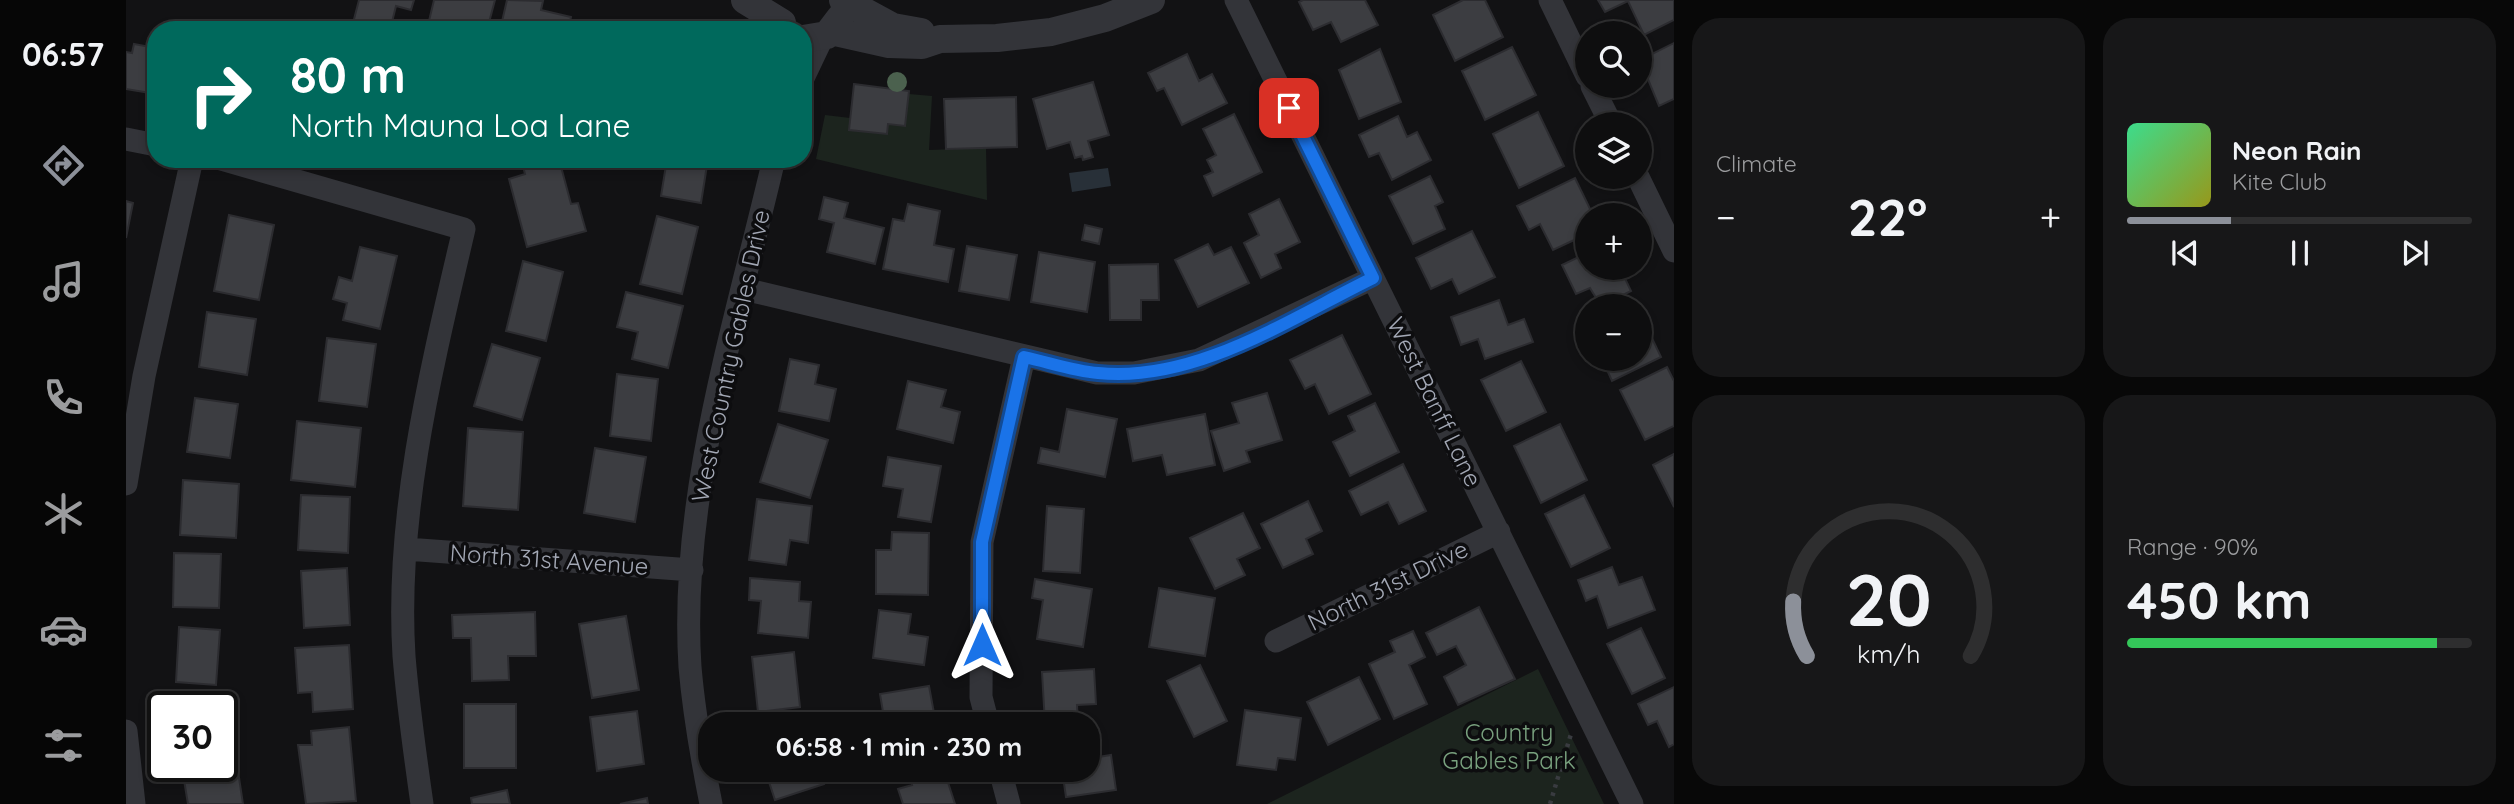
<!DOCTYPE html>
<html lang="en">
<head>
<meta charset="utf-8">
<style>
  body { margin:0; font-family:Quicksand,sans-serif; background:#171718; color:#f1f3f6; height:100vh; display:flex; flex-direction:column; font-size:26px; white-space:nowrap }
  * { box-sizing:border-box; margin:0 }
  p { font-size:23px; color:#9b9c9e }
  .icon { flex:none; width:38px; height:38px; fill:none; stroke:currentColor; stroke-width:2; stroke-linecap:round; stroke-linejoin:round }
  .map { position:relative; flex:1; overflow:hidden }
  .side { display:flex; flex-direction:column; gap:18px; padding:18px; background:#080808; width:840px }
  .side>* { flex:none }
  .guide { position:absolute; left:21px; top:21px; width:665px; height:147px; border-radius:28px; box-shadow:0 4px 10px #0003,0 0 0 2px #2e2e2f; background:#00695c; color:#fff; overflow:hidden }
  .buttons { position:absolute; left:1449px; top:21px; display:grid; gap:14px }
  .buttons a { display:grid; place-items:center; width:77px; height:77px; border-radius:50%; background:#0e0e0f; box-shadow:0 4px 10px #0003,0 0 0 2px #2e2e2f; font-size:35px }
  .speed { position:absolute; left:21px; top:691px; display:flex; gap:14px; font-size:35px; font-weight:700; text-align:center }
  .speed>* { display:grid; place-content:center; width:91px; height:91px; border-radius:50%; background:#0e0e0f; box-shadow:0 4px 10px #0003,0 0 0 2px #2e2e2f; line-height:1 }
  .speed .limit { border:4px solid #111; border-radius:10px; background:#fff; color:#111 }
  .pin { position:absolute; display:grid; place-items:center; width:60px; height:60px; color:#fff; margin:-30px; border-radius:14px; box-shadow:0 4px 10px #0006 }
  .me { position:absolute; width:77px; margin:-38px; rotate:0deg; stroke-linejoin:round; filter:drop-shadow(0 0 5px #0008) }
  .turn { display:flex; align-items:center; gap:24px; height:147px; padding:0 28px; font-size:32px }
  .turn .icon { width:91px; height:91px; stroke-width:2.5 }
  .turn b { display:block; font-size:49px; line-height:60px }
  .big { font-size:52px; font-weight:700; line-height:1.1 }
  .side .widget { flex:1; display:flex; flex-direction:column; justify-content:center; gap:10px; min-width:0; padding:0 24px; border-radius:28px; background:#171718 }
  .side .dial { align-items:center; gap:0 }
  .dial svg { height:182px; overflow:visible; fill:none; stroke:#2e2e2f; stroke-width:7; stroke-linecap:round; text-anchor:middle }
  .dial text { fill:#f1f3f6; stroke:none }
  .song { display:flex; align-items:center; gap:21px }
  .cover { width:84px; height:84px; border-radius:10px; background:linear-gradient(135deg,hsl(150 70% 55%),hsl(60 70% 35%)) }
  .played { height:7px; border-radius:4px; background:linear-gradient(90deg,#8c9099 30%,#2e2e2f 30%) }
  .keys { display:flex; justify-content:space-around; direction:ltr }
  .heat { display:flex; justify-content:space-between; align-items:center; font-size:38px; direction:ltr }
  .charge { height:10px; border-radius:5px; background:linear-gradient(90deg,#34c759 90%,#2e2e2f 0) }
  .side .tiles { flex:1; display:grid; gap:18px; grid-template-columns:repeat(2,1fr) }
  .trip { position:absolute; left:572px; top:712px; width:402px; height:70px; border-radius:28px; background:#0e0e0f; box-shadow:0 4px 10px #0003,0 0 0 2px #2e2e2f; font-weight:700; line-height:70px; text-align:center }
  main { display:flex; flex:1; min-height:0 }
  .tabs { display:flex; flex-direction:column; width:126px; justify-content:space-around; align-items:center; background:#060606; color:#9b9c9e }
  .tabs .icon { width:49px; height:49px }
  .tabs .active { color:#8c9099 }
  .tabs b { font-size:32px; color:#f1f3f6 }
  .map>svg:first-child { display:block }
</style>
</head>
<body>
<main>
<nav class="tabs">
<b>06:57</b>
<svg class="icon active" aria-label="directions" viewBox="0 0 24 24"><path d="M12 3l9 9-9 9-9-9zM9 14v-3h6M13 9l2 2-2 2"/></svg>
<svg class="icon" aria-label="music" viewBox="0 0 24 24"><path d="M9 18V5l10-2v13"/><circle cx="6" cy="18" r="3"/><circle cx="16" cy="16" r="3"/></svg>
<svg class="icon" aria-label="phone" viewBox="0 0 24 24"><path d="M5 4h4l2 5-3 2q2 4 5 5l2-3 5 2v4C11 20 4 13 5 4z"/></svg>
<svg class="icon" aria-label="climate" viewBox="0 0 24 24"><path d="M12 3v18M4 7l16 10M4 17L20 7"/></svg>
<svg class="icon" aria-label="car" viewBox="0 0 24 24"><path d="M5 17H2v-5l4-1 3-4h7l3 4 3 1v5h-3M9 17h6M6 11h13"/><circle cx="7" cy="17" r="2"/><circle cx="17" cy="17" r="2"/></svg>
<svg class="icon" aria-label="filters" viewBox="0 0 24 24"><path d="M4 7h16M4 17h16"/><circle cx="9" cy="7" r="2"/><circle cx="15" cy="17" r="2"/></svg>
</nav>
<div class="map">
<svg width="1548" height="804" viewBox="0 0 1548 804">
  <rect width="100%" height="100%" fill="#121214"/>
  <path fill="#1c241e" d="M783,94L806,96L803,150L860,148L861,200L690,159L699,115L724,118L723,130L761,134L762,124L779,126Z
    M1412,669L1478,804H1141Z"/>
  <path fill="#283038" d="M982,168L985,186L946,192L943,173Z"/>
  <path fill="#3c3d41" stroke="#2c2c30" stroke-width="2" d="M233,0H288L285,10L270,6L264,30L227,23Z
    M308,0H369L361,30H319L302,25Z
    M381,0L417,1L415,10L445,17L442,30H374Z
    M1177,0H1239L1252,25L1215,42L1205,22L1187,30L1173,2Z
    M1337,0H1359L1377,37L1329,61L1307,15Z
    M1472,0H1548V20L1518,35L1502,1L1479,12Z
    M1548,43V99L1533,106L1514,60Z
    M8,44L30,48V94L0,89V52L6,53Z
    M1386,47L1410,95L1359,120L1336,71Z
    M1254,49L1275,102L1233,119L1213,70Z
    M1061,54L1073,81L1086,74L1101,103L1056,125L1038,88L1031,91L1022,73Z
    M967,82L983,135L962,141L967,157L957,160L956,156L949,158L944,142L921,149L907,99Z
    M728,84L783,91L779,126L762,124L761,134L723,130Z
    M890,97L891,147L820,149L818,99Z
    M1412,112L1438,166L1393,188L1367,134Z
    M1108,114L1136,172L1087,196L1078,176L1087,172L1081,160L1090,155L1077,129Z
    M1272,116L1281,137L1291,132L1305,160L1266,180L1253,153L1243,157L1233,135Z
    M395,159H433L445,204L452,203L460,231L401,247L383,179L399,174Z
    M541,159H582L575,203L535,196Z
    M1304,176L1317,202L1309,206L1319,229L1287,244L1263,196Z
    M1449,178L1467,215H1461V234L1427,250L1414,224L1403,230L1391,206Z
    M698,197L722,203L718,218L758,228L749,264L701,252L708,223L693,219Z
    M1153,199L1174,242L1149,254L1155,268L1135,278L1118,243L1133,235L1123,214Z
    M0,201L7,203L0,238Z
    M782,204L814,211L808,245L828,249L822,282L757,269L767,219L778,221Z
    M103,215L148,225L133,300L88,291Z
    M531,216L572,227L556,294L514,284Z
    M959,225L976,229L973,244L956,240Z
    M1346,231L1369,277L1333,294L1326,279L1305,289L1290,258Z
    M1082,244L1088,255L1105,247L1123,283L1072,307L1049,260Z
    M841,246L891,255L883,300L833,291Z
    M234,247L271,256L254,329L217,320L221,303L207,299L213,277L226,281Z
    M913,252L969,262L961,312L905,302Z
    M1461,253V268H1494L1505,291L1475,306L1464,288L1450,294L1436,265Z
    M397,261L437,272L420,341L380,331Z
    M1032,264L1033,300H1015V320H984L983,265Z
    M500,292L557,306L542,368L506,359L512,332L491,327Z
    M1373,300L1382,325L1398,319L1407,342L1359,359L1352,339L1335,345L1325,317Z
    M81,312L130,319L121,375L73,367Z
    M1514,313L1535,357L1486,381L1476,359H1514Z
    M1216,335L1245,394L1203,414L1189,384L1179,389L1164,360Z
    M201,338L250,344L241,407L193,401Z
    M366,344L414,358L396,420L348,406Z
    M664,359L693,365L689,384L710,389L703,421L653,411Z
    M1395,361L1420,412L1380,431L1355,380Z
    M1541,367L1548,381V426L1519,440L1494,390Z
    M491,374L532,379L525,441L484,436Z
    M782,381L820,390L815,407L834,412L827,443L771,429Z
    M1141,393L1156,440L1120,451L1124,462L1098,471L1085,431L1113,423L1106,403Z
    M69,398L112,404L104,458L61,452Z
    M1249,403L1273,452L1224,476L1207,442L1229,431L1222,416Z
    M941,409L991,419L979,477L912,463L915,448L933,452Z
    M1079,414L1089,465L1041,475L1036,455L1007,461L1001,429Z
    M171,421L235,428L229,487L165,480Z
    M652,424L702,440L684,498L634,482Z
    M1434,424L1461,480L1415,503L1388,446Z
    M342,428L397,432L392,510L337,506Z
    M469,448L520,457L509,522L458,513Z
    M1548,454V507L1527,465Z
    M762,457L815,466L805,522L772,517L777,489L757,486Z
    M1277,464L1300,511L1273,524L1262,502L1235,515L1223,491Z
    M57,480L113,484L110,538L54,535Z
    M175,495L224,497L222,553L172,550Z
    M1458,495L1484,548L1445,567L1419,514Z
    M631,499L686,506L682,543L664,540L660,565L623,560Z
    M1182,501L1196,531L1180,539L1187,554L1157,568L1135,524Z
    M921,506L958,509L954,573L917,571Z
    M1117,513L1134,548L1111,559L1119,575L1089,589L1064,538Z
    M766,532L803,533L802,595L750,594V550H765Z
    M48,553L95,554L93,608L47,607Z
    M1486,567L1493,585L1516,577L1529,610L1482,628L1471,596L1460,601L1452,580Z
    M221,568L224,625L178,628L175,571Z
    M624,578L674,582L673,601L685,602L682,638L632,633L635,601L623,600Z
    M909,579L966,589L957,647L911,639L917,600L906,598Z
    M1033,588L1089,598L1079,656L1023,647Z
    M1353,607L1389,679L1332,705L1318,677L1340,665L1330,646L1311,655L1300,633Z
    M753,610L785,614L782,634L802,637L798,665L747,658Z
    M409,612L410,656H382L383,680L346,681L345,638H327L326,615Z
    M500,616L513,690L466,698L453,624Z
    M53,627L94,630L90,685L50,682Z
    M1515,628L1539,678L1506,694L1481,644Z
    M1287,631L1299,657L1283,665L1301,704L1268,719L1243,664L1269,652L1264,641Z
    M223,645L227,709L187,712L186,692L172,693L169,648Z
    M668,652L674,707L632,712L626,657Z
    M1074,665L1101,721L1068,737L1041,681Z
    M968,669L970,704L951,705L952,724H919L916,672Z
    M1233,677L1254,719L1202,745L1181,702Z
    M803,686L810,724H759L754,694Z
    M1548,687V744L1543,747L1531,721L1522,725L1512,704Z
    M98,700L101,755L96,756V707H53V703Z
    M338,704H390V768H338Z
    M1119,710L1175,718L1169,760L1152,758L1150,770L1111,765Z
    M511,711L518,764L471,771L464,717Z
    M223,727L230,801L180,804L172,745H186L185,731Z
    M969,737L972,757L985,755L990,790L940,797L936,770H962V738Z
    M639,770H694L698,784L649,800Z
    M781,770H818L829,804H777L772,789L786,785Z
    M112,771L117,804H62L58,780Z
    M381,790L384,804H346L345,798Z
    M521,798L522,804H494Z"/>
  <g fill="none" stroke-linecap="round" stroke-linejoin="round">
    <path stroke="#393b40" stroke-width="4.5" stroke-dasharray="3.5 5" stroke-linecap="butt" d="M1424,804L1445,734"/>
    <path stroke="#333439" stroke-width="23" d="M1110,0L1506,804
      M1424,0L1461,76
      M677,78L697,36
      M1466,86L1485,124
      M0,139L30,145
      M95,159L338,229C306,366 269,513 278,656C282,705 289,755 296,804
      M1512,177L1548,251
      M618,289L971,373H1008L1073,360L1247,278
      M0,484L18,376L66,159
      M280,549L566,570
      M1150,641L1373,532
      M862,724L855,697L856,542L898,357
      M0,731L8,804
      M874,770L883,804
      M585,804C576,759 568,713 564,667C553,498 610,322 648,159"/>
    <path stroke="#333439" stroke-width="28" d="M619,0L656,23
      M717,0L767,27L795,32
      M705,31L763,44L796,45L814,39L871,38L925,32L979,18L1025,0
      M677,39L701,35L714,18"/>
  </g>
  <circle fill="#4b614e" cx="771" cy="82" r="10"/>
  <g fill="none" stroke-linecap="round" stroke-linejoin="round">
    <defs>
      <path id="route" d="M856,645V542L898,357C922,362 947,371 972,373C1069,383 1163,319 1247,278L1163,108"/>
    </defs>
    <use href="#route" stroke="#114b97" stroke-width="18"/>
    <use href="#route" stroke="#1a73e8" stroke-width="12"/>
  </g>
  <g text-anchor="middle" stroke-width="7" stroke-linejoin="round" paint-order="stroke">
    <g font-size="24" fill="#a3a8b5" stroke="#0d0d0f">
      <text transform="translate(605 356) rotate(-78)" y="8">West Country Gables Drive</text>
      <text transform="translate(1308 402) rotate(64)" y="8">West Banff Lane</text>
      <text transform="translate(423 560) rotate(4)" y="8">North 31st Avenue</text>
      <text transform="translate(1262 586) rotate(-26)" y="8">North 31st Drive</text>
    </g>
    <g font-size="24" fill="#79a17e" stroke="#0d0d0f">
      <text x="1383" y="741">Country<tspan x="1383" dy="28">Gables Park</tspan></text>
    </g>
  </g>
</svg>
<div class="buttons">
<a><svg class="icon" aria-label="search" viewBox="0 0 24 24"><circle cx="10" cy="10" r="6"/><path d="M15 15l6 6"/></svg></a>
<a><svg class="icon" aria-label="layers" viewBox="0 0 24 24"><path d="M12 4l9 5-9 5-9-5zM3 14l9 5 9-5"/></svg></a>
<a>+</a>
<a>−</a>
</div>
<div class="speed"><div class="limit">30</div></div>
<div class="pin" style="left:1163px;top:108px;background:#d93025"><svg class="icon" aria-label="arrive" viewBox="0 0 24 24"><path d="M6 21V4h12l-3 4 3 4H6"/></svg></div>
<svg class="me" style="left:856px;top:645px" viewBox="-20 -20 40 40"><path d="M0-17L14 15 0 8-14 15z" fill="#1a73e8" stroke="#fff" stroke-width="4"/></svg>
<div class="trip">06:58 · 1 min · 230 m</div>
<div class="guide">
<div class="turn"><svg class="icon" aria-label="right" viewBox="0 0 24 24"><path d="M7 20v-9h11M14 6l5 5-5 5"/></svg><div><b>80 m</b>North Mauna Loa Lane</div></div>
</div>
</div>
<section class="side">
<div class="tiles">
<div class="widget"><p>Climate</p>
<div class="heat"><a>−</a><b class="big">22°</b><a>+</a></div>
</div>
<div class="widget">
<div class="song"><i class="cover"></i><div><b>Neon Rain</b><p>Kite Club</p></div></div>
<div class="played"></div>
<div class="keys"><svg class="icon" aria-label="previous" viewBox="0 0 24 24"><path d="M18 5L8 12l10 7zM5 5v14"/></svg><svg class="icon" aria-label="pause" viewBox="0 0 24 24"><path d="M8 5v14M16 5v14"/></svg><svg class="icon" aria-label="next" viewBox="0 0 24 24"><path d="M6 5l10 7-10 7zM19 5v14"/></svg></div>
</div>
<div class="widget dial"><svg viewBox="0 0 100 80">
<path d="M14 69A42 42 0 1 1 86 69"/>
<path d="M14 69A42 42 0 0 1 8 45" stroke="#8c9099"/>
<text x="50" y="56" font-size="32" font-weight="700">20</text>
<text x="50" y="72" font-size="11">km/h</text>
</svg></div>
<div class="widget"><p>Range · 90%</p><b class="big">450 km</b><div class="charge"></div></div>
</div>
</section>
</main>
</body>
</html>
